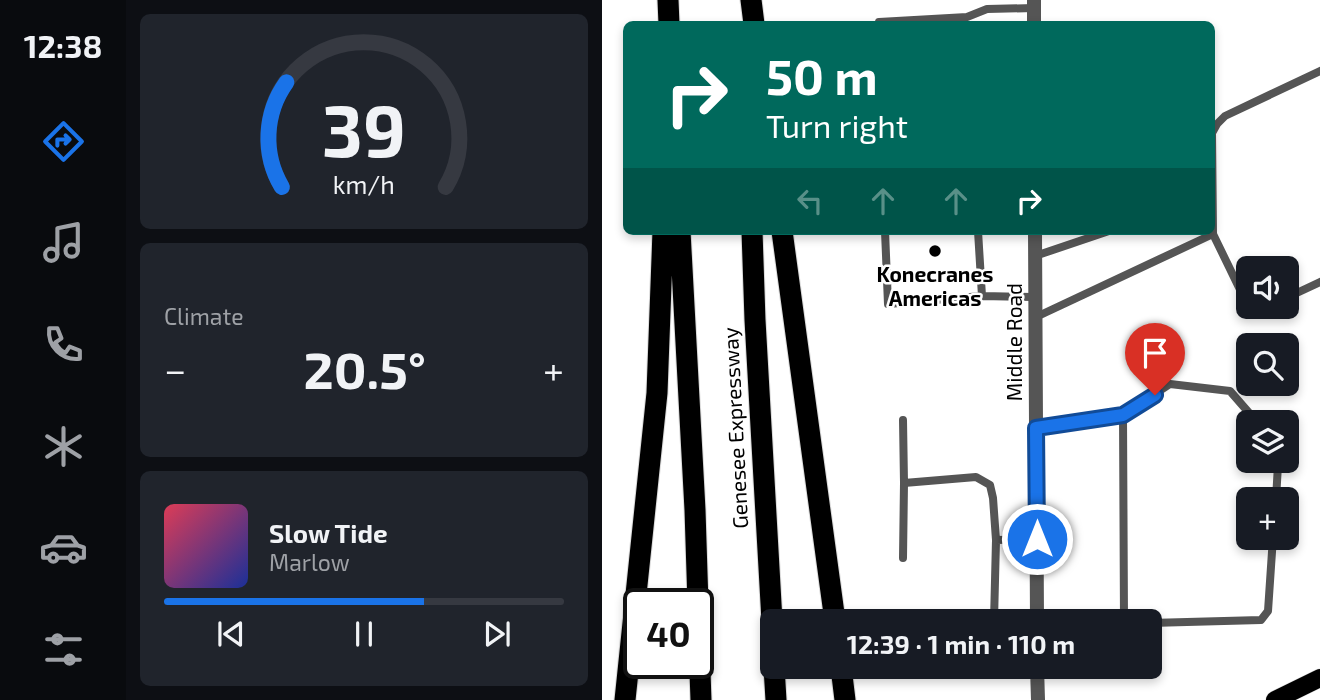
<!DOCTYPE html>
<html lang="en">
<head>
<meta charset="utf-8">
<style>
  body { margin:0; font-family:"Exo 2",sans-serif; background:#20242c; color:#f1f3f6; height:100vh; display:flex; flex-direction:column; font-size:26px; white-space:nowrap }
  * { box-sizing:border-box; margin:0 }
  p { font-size:23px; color:#9ea1a6 }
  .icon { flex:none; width:38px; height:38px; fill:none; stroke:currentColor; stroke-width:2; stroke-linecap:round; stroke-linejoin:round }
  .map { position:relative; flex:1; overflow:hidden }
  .side { display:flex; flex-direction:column; gap:14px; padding:14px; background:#0d0f14; width:476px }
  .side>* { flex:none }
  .top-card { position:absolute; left:21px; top:21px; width:592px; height:214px; border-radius:10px; box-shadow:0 4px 10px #0003; background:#00695c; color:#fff; overflow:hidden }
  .tools { position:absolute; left:634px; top:256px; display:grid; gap:14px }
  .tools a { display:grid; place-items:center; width:63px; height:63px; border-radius:10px; background:#171b24; box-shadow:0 4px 10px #0003; font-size:35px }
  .speed { position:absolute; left:21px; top:588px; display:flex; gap:14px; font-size:35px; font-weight:700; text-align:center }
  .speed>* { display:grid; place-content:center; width:91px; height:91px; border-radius:50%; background:#171b24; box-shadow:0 4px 10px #0003; line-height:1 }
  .speed .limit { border:4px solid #111; border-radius:10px; background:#fff; color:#111 }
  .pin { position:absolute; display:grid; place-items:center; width:60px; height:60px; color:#fff; margin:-72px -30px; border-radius:50% 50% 50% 0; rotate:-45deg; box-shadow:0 0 7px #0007 }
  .pin .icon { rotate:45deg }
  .me { position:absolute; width:77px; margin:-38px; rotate:0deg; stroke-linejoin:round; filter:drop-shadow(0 0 5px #0008) }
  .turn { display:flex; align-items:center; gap:24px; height:147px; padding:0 28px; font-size:32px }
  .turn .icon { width:91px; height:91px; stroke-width:2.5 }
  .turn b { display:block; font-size:49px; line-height:60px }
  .lanes { display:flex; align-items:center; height:66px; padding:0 28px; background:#0003; justify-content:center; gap:35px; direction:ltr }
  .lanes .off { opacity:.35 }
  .big { font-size:52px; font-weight:700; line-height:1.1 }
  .side .widget { flex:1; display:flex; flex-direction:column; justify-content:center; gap:10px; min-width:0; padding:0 24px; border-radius:10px; background:#20242c }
  .side .dial { align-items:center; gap:0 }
  .dial svg { height:182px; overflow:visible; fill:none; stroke:#363941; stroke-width:7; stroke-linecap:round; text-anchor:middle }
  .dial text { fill:#f1f3f6; stroke:none }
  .song { display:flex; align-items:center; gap:21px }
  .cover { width:84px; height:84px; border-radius:10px; background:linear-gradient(135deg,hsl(350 70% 55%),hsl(230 70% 35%)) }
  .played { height:7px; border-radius:4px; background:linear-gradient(90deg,#1a73e8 65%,#363941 65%) }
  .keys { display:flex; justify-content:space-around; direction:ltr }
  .heat { display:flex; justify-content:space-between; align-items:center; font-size:38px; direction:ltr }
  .trip { position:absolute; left:158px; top:609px; width:402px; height:70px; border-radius:10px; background:#171b24; box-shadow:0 4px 10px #0003; font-weight:700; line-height:70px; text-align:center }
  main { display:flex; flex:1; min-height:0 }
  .menu { display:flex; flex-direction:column; width:126px; justify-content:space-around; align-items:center; background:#090b0e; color:#9ea1a6 }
  .menu .icon { width:49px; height:49px }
  .menu .active { color:#1a73e8 }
  .menu b { font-size:32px; color:#f1f3f6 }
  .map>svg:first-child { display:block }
</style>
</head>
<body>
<main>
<nav class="menu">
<b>12:38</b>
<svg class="icon active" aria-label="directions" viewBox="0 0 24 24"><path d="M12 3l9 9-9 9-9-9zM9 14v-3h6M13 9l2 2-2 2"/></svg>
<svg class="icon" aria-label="music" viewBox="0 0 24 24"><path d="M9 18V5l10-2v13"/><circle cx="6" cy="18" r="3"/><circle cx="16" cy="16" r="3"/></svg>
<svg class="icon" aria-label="phone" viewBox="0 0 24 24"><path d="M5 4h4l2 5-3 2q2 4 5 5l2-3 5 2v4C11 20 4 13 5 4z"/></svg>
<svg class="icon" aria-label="climate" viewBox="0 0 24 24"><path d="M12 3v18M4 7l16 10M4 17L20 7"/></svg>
<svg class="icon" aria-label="car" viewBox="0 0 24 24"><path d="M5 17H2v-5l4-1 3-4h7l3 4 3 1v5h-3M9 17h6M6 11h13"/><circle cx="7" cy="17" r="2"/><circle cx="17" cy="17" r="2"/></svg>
<svg class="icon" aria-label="filters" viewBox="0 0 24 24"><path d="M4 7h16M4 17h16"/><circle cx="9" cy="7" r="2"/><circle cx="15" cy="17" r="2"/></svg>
</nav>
<section class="side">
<div class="widget dial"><svg viewBox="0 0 100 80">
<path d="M14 69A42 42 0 1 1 86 69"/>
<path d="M14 69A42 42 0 0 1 16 23" stroke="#1a73e8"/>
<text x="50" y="56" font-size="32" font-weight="700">39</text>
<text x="50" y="72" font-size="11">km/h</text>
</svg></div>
<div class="widget"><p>Climate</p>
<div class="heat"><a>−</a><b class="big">20.5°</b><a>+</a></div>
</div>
<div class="widget">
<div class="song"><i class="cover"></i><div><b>Slow Tide</b><p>Marlow</p></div></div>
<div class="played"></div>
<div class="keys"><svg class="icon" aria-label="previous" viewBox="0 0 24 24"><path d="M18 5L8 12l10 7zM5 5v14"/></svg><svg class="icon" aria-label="pause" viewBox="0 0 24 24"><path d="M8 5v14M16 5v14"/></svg><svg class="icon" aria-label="next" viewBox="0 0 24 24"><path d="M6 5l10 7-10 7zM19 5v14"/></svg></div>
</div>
</section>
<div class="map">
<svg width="718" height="700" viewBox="0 0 718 700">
  <rect width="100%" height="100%" fill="#fff"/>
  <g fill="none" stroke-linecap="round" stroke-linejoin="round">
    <defs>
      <path id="primary" d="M673,700L718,678"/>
      <path id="motorway" d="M66,0L67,24
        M149,0L152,24
        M78,231L93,510L96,604
        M150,231L153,320L170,621
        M180,231L233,621
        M96,615L99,700
        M172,667L174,700
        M239,667L243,700
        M23,700L55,393L61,231"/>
    </defs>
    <use href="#primary" stroke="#dbdbdb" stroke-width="19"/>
    <use href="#motorway" stroke="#dbdbdb" stroke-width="23"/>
    <path stroke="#555" stroke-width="8" d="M277,24V22L365,17L385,9L432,8
      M283,231L286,304L380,296L434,297
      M376,231L380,296
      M433,256L507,231
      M684,298L718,282
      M646,306L611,234L610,133L615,124L623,116L718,71
      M646,306L650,314L666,306
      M434,317L611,234
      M521,415L522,621
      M301,420L302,483
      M434,428L521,415L568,384L628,391L655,422
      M674,460L676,465L674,499
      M301,558L302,483L374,477L388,485L391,498L394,540
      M392,621L394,540L435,539
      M548,623L659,620L666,611L671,537
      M300,667L372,669L379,667"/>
    <path stroke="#555" stroke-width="14" d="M432,0V24
      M433,231L435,621
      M435,667L436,700"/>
    <use href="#primary" stroke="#000" stroke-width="18"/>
    <use href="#motorway" stroke="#000" stroke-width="21"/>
  </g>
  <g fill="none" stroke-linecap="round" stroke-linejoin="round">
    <defs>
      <path id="route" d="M435,539L434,428L521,415L553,395"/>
    </defs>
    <use href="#route" stroke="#114b97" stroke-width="18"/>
    <use href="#route" stroke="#1a73e8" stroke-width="12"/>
  </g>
  <circle fill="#000" stroke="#fff" stroke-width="2.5" cx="333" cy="251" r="7"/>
  <g text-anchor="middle" stroke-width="5" stroke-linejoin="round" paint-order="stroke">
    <g font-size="21" font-weight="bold" fill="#000" stroke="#fff">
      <text x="333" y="282">Konecranes<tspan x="333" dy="24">Americas</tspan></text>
    </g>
    <g font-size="21" fill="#000" stroke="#fff">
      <text transform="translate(413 342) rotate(-90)" y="7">Middle Road</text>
      <text transform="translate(134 428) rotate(-93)" y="7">Genesee Expressway</text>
    </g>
  </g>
</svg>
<div class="tools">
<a><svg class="icon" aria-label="sound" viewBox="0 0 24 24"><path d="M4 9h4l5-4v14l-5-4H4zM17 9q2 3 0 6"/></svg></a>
<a><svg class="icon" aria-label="search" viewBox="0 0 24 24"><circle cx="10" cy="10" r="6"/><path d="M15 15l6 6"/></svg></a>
<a><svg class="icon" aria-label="layers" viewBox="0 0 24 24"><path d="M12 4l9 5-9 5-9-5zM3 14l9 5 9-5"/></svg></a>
<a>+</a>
</div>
<div class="speed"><div class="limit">40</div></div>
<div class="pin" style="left:553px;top:395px;background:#d93025"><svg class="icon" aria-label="arrive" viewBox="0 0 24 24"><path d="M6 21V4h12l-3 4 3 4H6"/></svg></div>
<svg class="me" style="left:435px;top:539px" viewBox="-20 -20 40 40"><circle r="17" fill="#1a73e8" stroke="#fff" stroke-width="3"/><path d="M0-11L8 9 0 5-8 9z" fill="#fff"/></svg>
<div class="trip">12:39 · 1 min · 110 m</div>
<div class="top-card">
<div class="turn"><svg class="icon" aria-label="right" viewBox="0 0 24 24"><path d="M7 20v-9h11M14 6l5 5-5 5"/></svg><div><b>50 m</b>Turn right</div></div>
<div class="lanes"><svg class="icon off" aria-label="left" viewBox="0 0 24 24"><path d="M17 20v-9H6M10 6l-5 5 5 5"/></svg><svg class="icon off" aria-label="ahead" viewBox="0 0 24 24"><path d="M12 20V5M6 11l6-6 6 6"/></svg><svg class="icon off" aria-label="ahead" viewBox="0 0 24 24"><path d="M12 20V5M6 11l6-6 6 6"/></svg><svg class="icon" aria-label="right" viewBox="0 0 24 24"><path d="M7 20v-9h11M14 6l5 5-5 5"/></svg></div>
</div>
</div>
</main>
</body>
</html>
